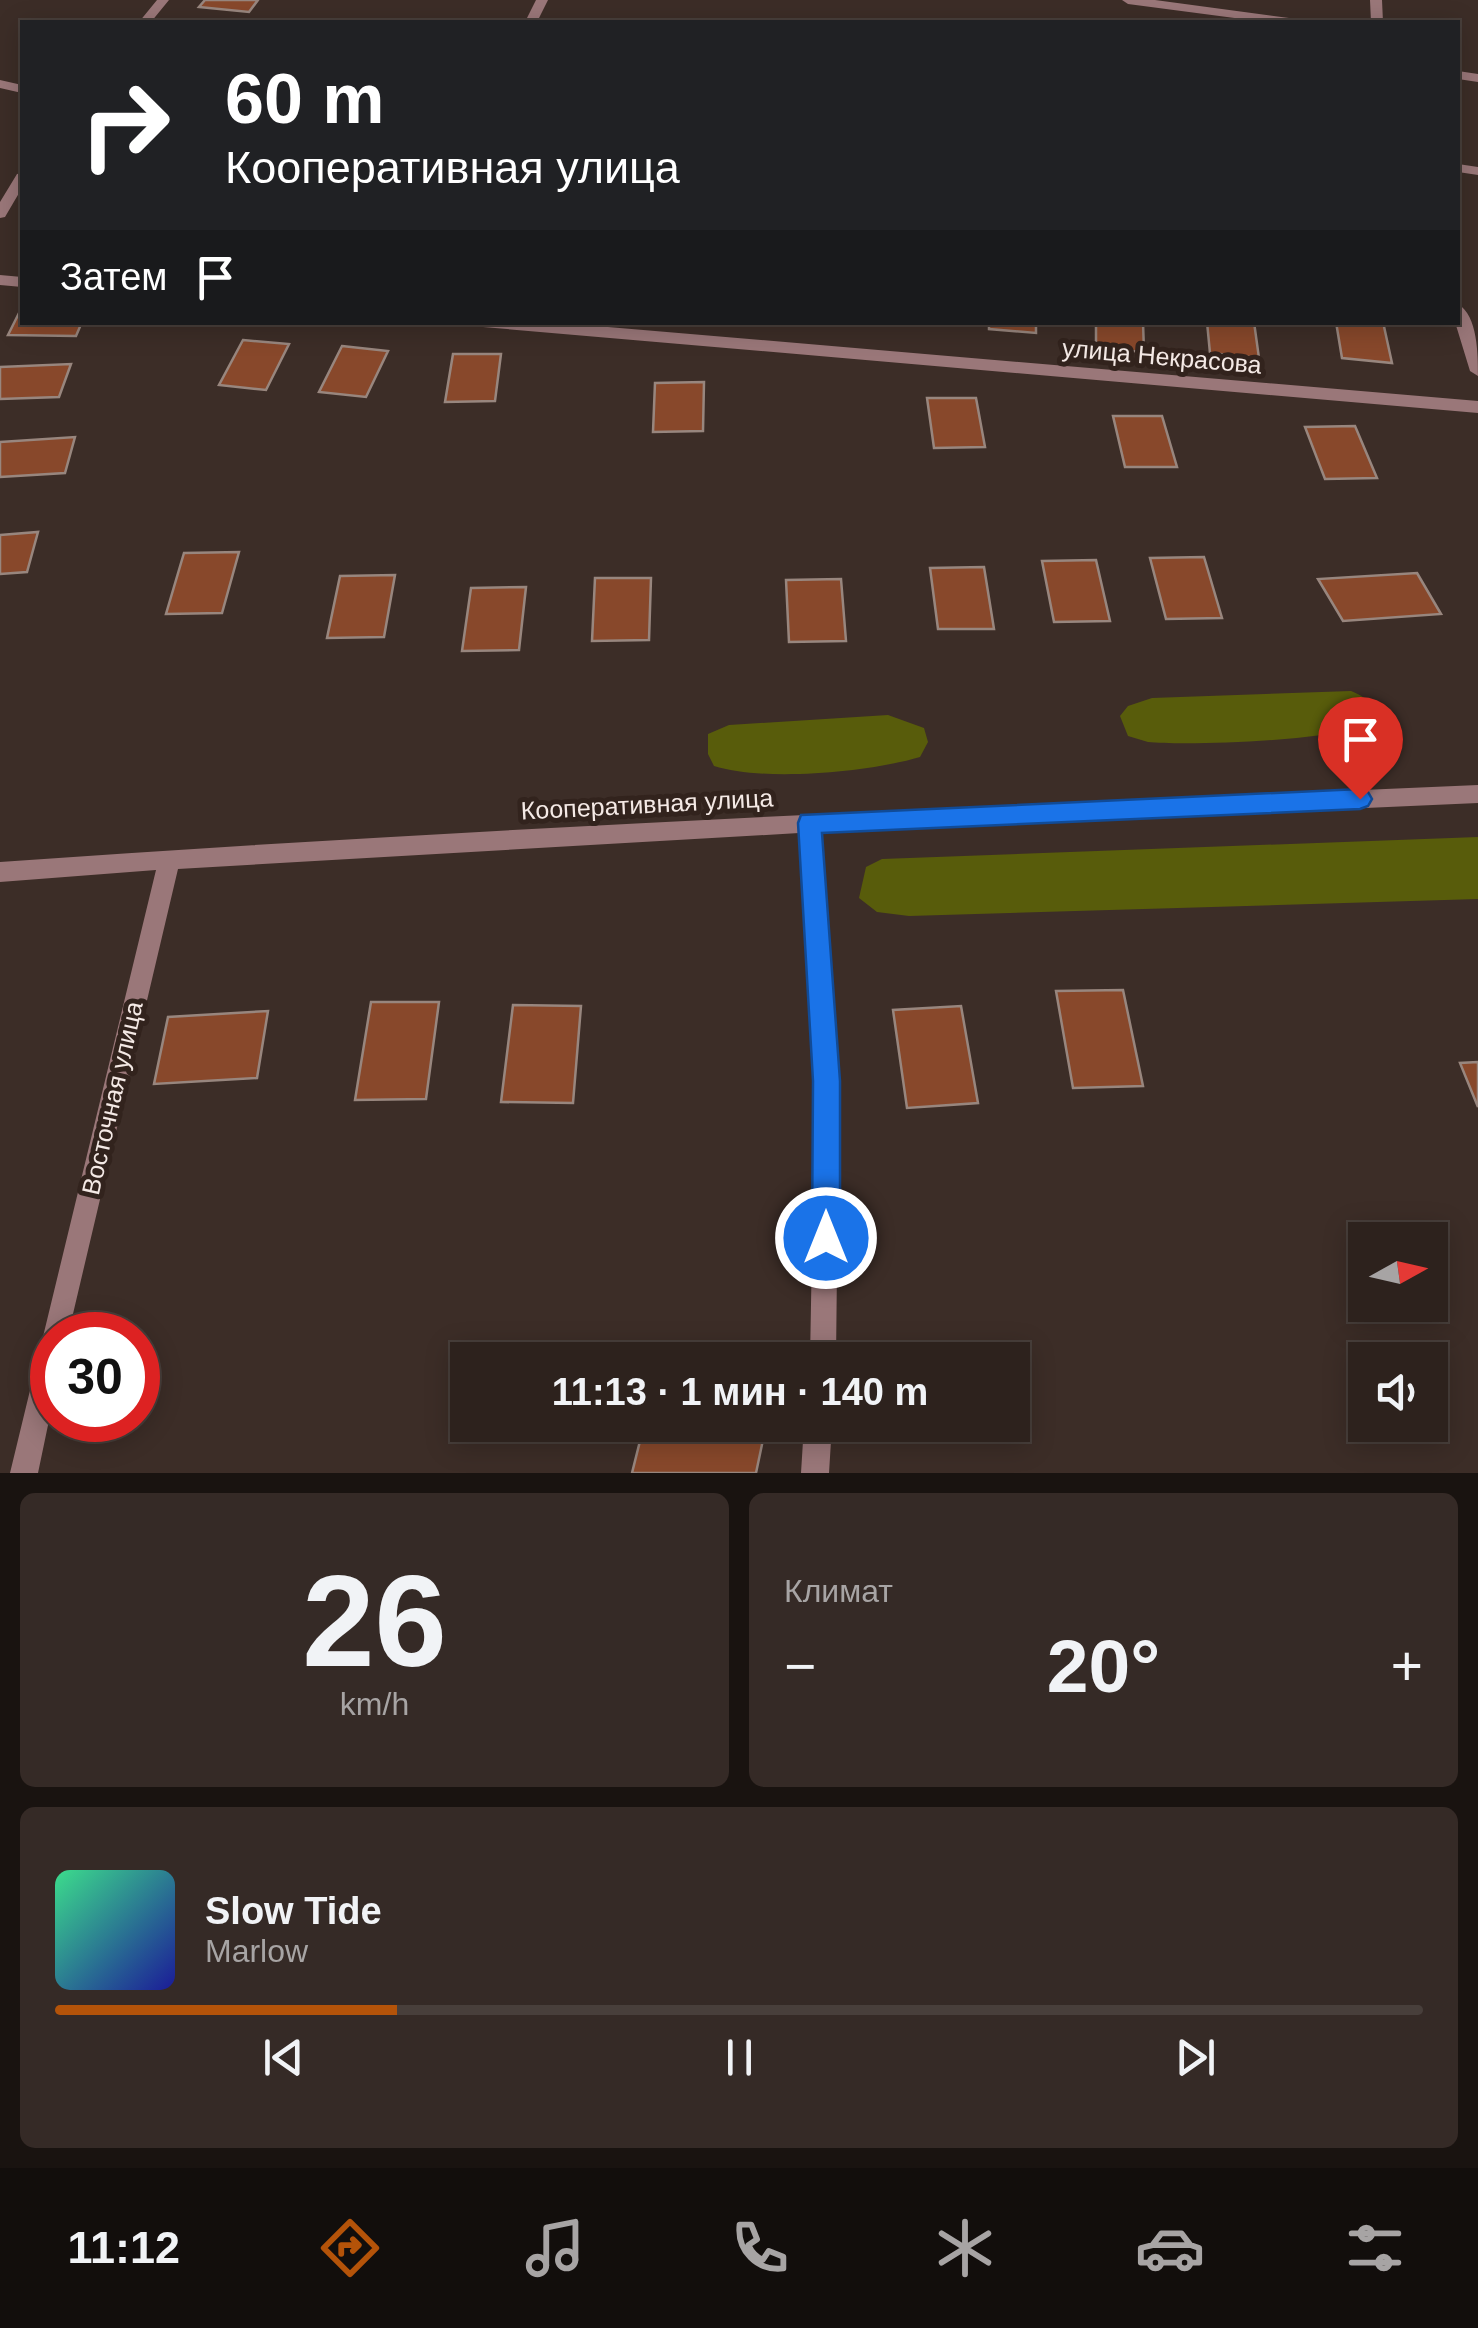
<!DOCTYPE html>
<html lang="ru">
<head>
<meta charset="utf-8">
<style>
  body { margin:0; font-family:Helvetica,sans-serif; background:#352a26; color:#f1f3f6; height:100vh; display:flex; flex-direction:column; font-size:38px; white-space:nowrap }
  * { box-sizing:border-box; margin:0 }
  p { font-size:32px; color:#a7a4a4 }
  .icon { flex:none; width:55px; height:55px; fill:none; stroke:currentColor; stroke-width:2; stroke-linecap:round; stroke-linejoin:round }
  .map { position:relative; height:1473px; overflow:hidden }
  .drawer { display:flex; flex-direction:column; gap:20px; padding:20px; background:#191310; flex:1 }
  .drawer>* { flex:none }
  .hud { position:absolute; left:20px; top:20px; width:1440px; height:305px; border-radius:0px; box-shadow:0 5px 25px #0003,0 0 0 2px #483f3b; background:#202124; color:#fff; overflow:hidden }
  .needle { width:65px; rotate:82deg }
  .fabs { position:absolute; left:1348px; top:1222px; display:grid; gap:20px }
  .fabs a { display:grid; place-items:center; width:100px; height:100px; border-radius:0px; background:#2d221d; box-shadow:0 5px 25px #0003,0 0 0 2px #483f3b; font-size:50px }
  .speed { position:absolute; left:30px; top:1312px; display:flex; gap:20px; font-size:50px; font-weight:700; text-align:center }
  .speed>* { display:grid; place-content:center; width:130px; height:130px; border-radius:50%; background:#2d221d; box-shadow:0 5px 25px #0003,0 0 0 2px #483f3b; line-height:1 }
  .speed .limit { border:15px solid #d22; background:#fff; color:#111 }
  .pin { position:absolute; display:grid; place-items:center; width:85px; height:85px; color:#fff; margin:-102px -42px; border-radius:50% 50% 50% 0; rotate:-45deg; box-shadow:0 0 10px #0007 }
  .pin .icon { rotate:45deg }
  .me { position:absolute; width:110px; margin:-55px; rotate:0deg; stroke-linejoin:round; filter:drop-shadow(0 0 8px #0008) }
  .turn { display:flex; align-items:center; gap:35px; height:210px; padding:0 40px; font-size:45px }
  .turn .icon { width:130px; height:130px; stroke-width:2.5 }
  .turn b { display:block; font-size:70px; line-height:85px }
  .then { display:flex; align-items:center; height:95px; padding:0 40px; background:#0003; gap:20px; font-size:38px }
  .big { font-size:75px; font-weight:600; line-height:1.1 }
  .drawer .tile { flex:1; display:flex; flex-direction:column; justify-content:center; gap:15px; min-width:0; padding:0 35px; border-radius:15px; background:#352a26 }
  .drawer .dial { align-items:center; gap:0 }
  .dial b { font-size:130px; line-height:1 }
  .song { display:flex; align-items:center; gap:30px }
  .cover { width:120px; height:120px; border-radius:15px; background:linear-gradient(135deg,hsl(150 70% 55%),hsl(240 70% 35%)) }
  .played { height:10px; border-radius:5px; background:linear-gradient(90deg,#b45309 25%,#483f3b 25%) }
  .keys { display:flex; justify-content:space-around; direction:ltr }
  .heat { display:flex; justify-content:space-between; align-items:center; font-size:55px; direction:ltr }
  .drawer .tiles { flex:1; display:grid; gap:20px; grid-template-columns:1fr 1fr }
  .tile:last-child { grid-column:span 2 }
  .trip { position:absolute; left:450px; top:1342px; width:580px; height:100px; border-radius:0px; background:#2d221d; box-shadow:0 5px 25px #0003,0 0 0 2px #483f3b; font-weight:600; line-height:100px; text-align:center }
  .dock { display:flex; height:160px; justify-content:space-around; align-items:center; background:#120e0c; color:#a7a4a4 }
  .dock .icon { width:70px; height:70px }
  .dock .on { color:#b45309 }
  .dock b { font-size:45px; color:#f1f3f6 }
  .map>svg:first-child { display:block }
</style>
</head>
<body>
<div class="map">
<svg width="1478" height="1473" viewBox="0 0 1478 1473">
  <rect width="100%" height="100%" fill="#3c2d27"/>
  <path fill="#585c0b" d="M1351,691C1367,698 1374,703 1378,720C1350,741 1188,746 1148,742L1128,736L1120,716L1128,706L1152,698Z
    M888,715L924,728L928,742L920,757C870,772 764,782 714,766L708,754V734L729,725Z
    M1478,837V899L909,916L877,912L859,898L866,867L882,859Z"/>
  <path fill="#88482b" stroke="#98867e" stroke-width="2.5" d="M205,0H258L249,12L199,7Z
    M22,307V322H82L76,336L8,335Z
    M989,322H1036V333L989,329Z
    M1096,322H1143L1144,352L1096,348Z
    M1207,322H1254L1259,358L1210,353Z
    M1336,322H1383L1392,363L1342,358Z
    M243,340L289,344L266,390L219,385Z
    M342,346L388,351L366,397L319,392Z
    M453,354H501L495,401L445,402Z
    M71,364L59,397L0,399V367Z
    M704,382L703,431L653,432L655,383Z
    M927,398H976L985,447L934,448Z
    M1113,416H1162L1177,467H1125Z
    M1355,426L1377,478L1325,479L1305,427Z
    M75,437L65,473L0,477V442Z
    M38,532L27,572L0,574V535Z
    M239,552L222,613L166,614L184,553Z
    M1204,557L1222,618L1166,619L1150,558Z
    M1096,560L1110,621L1054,622L1042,561Z
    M984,567L994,629H938L930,568Z
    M1417,573L1441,614L1343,621L1318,579Z
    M395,575L384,637L327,638L340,576Z
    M595,578H651L649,640L592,641Z
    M841,579L846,641L789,642L786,580Z
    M526,587L519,650L462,651L471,588Z
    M1123,990L1143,1086L1073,1088L1056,991Z
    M371,1002H439L426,1099L355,1100Z
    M513,1005L581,1006L573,1103L501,1102Z
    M961,1006L978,1103L907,1108L893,1010Z
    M268,1011L257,1078L154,1084L168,1017Z
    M1478,1062V1107L1460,1063Z
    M644,1425H727L764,1435L756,1473H632Z"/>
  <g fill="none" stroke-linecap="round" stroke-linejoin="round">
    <path fill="#9a7779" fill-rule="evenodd" d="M1122,0H1155L1289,18L1295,22H1265L1128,4Z
      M1458,71L1478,74V82L1458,79Z
      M0,80L22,85V93L0,88Z
      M1458,164L1478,167V175L1458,172Z"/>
    <path fill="#9a7779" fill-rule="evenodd" d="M157,0H169L151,22H139Z
      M536,0H548L537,22H525Z
      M1370,0H1382L1383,22H1371Z
      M22,173V188L5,217L0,218V202L17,174Z
      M0,275L22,277V287L0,285Z
      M1458,304C1478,316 1478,355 1478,376L1470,371L1455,322H1458Z
      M476,322H549L1478,401V413L483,327Z
      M1478,785V803L820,832L839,1081L836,1360H810L815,1081L799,833L178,869L68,1335H52V1406L38,1473H10L156,870L0,882V862C492,827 985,806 1478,785Z
      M804,1425H832L829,1473H801Z"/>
  </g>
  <path fill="#1a73e8" stroke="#114b97" stroke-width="2.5" d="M1360,789L1368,792L1372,799L1368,806L1360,809L822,833L840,1081V1238L836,1248L826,1252L816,1248L812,1238L813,1081L798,823L801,815Z"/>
  <g text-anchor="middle" stroke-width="10" stroke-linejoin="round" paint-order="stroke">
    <g font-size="25" fill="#f4e9e5" stroke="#32231d">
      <text transform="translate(1162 356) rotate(5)" y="9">улица Некрасова</text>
      <text transform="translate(647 804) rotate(-3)" y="9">Кооперативная улица</text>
      <text transform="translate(112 1098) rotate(-77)" y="9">Восточная улица</text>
    </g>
  </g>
</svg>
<div class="fabs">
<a><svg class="needle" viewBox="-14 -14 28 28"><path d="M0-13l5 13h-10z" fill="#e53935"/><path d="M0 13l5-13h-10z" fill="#a7a4a4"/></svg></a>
<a><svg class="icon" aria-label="sound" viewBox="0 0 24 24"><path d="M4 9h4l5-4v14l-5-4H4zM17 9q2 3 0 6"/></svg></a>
</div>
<div class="speed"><div class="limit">30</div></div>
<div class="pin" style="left:1360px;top:799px;background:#d93025"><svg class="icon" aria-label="arrive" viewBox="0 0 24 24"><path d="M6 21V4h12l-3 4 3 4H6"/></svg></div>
<svg class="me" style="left:826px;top:1238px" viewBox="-20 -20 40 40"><circle r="17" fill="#1a73e8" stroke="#fff" stroke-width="3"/><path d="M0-11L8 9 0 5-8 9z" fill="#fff"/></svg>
<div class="trip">11:13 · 1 мин · 140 m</div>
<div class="hud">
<div class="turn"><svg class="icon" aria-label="right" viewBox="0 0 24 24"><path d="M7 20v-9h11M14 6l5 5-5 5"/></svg><div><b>60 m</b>Кооперативная улица</div></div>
<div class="then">Затем<svg class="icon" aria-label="arrive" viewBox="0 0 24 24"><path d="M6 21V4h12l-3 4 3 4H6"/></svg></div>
</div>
</div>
<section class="drawer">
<div class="tiles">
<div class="tile dial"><b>26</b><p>km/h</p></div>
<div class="tile"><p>Климат</p>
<div class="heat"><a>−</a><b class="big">20°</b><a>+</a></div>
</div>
<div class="tile">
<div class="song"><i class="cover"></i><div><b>Slow Tide</b><p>Marlow</p></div></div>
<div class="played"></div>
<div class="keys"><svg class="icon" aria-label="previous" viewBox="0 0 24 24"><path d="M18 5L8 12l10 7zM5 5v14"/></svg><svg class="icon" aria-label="pause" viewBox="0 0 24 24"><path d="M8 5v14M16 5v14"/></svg><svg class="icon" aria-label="next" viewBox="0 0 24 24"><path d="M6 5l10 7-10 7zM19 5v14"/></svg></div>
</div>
</div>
</section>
<nav class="dock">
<b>11:12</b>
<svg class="icon on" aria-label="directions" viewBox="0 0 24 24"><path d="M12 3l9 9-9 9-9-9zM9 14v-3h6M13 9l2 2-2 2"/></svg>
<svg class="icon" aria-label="music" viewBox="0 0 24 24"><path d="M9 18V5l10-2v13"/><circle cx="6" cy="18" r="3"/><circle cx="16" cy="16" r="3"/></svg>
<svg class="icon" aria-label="phone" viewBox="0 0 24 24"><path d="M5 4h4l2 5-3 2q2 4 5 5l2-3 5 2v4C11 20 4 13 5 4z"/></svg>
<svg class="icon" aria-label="climate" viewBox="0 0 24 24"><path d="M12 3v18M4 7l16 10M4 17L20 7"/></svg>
<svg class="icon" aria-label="car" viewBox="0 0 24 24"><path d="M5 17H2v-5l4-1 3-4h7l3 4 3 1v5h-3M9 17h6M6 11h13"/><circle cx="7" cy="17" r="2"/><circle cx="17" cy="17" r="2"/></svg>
<svg class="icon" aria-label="filters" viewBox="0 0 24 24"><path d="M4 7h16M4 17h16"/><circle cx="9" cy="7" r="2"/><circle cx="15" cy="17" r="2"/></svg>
</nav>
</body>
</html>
